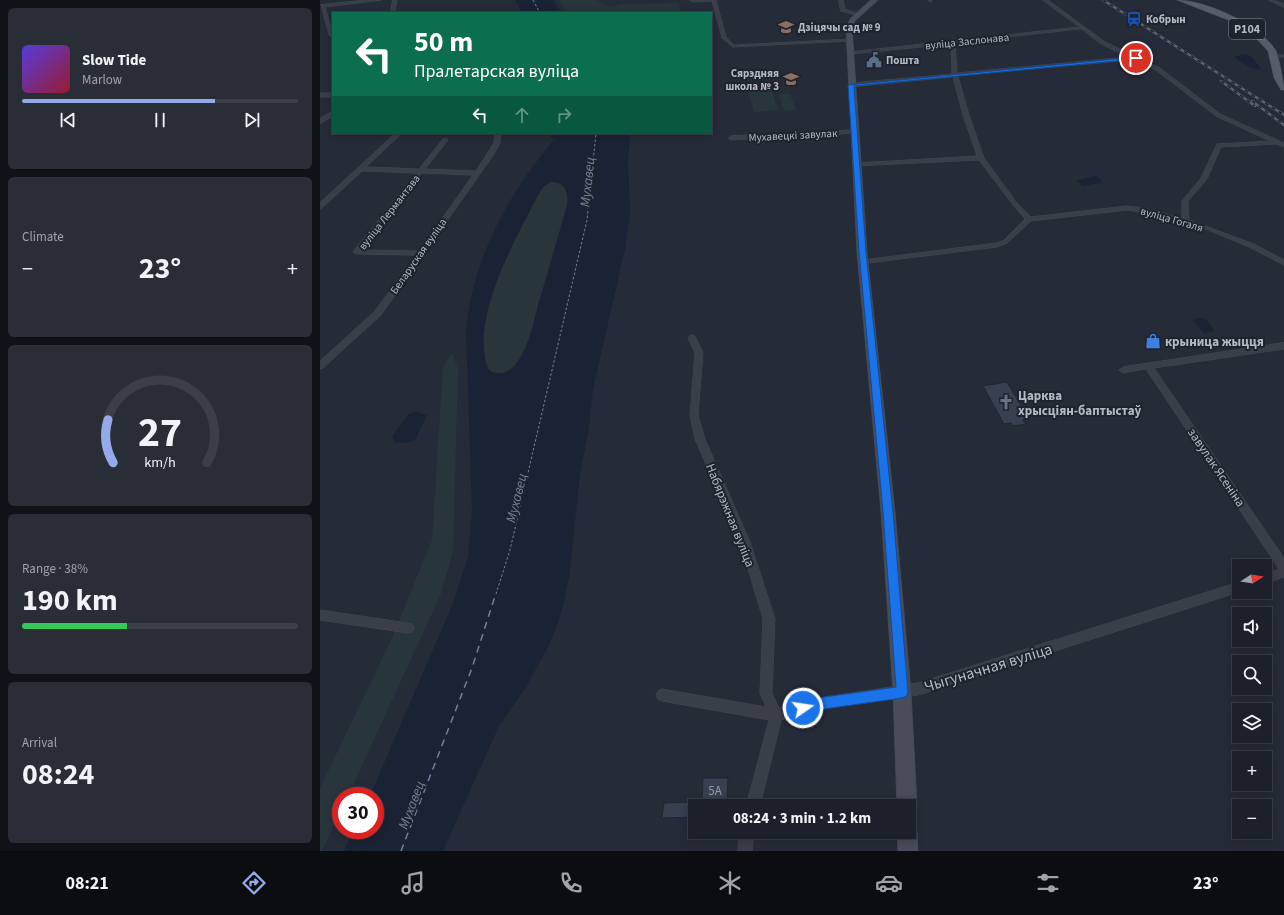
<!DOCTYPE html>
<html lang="en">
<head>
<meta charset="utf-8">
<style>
  body { margin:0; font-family:"Source Sans 3",sans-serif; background:#292d36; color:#f1f3f6; height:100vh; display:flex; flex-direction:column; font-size:15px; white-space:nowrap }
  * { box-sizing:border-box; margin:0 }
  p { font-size:13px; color:#a0a3a8 }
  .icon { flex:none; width:22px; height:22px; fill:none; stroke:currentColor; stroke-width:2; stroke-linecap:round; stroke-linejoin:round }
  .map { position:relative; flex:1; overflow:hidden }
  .drawer { display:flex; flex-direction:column; gap:8px; padding:8px; background:#0f1217; width:320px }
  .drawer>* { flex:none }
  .hud { position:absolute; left:12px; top:12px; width:380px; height:122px; border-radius:0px; box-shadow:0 2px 10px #0003,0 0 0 1px #3a3e47; background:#0b6e4f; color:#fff; overflow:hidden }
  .needle { width:26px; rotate:78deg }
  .tools { position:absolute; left:912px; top:559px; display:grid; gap:8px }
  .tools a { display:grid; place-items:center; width:40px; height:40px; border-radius:0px; background:#1c202a; box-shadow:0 2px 10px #0003,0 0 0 1px #3a3e47; font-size:20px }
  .speed { position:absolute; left:12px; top:787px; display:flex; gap:8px; font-size:20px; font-weight:700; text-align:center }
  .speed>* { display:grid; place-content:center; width:52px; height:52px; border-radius:50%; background:#1c202a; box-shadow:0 2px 10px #0003,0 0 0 1px #3a3e47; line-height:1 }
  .speed .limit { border:6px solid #d22; background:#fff; color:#111 }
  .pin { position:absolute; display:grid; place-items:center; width:34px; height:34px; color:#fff; margin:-17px; border:2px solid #fff; border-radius:50%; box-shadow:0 1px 4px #0007 }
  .me { position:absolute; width:44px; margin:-22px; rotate:77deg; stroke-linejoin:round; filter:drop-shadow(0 0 3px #0008) }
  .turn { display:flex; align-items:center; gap:14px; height:84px; padding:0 16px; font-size:18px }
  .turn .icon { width:52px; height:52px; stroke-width:2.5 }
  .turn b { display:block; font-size:28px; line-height:34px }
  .lanes { display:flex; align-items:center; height:38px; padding:0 16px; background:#0003; justify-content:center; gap:20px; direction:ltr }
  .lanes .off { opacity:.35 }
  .big { font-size:30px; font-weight:700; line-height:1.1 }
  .drawer .tile { flex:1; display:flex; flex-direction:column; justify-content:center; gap:6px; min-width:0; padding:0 14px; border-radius:6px; background:#292d36 }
  .drawer .dial { align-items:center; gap:0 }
  .dial svg { height:104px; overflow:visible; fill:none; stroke:#3a3e47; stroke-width:7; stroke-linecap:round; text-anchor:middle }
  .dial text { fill:#f1f3f6; stroke:none }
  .song { display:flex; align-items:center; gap:12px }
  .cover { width:48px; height:48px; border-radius:6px; background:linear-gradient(135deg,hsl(250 70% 55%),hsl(350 70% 35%)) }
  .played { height:4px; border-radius:2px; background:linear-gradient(90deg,#94aaea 70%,#3a3e47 70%) }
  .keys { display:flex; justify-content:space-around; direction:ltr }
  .heat { display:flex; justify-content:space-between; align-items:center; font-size:22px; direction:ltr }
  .charge { height:6px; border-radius:3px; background:linear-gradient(90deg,#34c759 38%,#3a3e47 0) }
  .trip { position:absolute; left:368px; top:799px; width:228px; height:40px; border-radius:0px; background:#1c202a; box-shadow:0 2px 10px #0003,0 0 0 1px #3a3e47; font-weight:700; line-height:40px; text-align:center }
  .tabs { display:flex; height:64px; justify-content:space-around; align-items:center; background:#0b0d11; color:#a0a3a8 }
  .tabs .icon { width:28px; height:28px }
  .tabs .selected { color:#94aaea }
  .tabs b { font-size:18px; color:#f1f3f6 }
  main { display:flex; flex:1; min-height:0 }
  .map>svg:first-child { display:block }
</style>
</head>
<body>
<main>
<section class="drawer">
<div class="tile">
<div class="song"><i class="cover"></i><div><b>Slow Tide</b><p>Marlow</p></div></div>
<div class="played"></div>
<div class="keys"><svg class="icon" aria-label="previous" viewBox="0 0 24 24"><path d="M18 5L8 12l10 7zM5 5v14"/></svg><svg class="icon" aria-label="pause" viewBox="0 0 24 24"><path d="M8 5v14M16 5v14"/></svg><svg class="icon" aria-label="next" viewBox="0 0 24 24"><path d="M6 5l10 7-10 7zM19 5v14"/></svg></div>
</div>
<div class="tile"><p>Climate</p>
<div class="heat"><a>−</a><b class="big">23°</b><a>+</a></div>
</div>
<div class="tile dial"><svg viewBox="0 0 100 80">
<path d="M14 69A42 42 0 1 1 86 69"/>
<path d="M14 69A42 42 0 0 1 10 36" stroke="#94aaea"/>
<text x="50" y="56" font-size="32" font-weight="700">27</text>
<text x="50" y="72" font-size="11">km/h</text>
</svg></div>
<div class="tile"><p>Range · 38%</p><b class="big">190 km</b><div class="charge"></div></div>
<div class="tile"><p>Arrival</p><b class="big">08:24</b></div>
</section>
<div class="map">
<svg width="964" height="851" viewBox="0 0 964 851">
  <rect width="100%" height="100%" fill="#262b38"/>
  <path fill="#28353a" d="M239,0H277L290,7L302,4L359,3L360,13H246Z
    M451,88L458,110L434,112L428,90Z
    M459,94H470L476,110L464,111Z
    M231,182C245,181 249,193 247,205C238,236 229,268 220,299C214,320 210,348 195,365C189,373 176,377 168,369C149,319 195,240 218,195L224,186Z
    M132,353L138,369L133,551L121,594L28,796H21V810L2,851H0V788L71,640L112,540L123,367Z"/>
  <path fill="#1a2235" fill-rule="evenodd" d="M195,0H234L241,13H202Z
    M926,54L933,58L941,69L931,68L914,57Z
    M229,133H310L308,162L310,212L305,249L273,389L269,427L260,475L249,578L244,601L239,620L229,645L206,687L179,726L123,851H24L34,830H55V796H50L133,603L148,557L152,511L146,330C153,259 187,196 233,141H241L233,140ZM231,182C245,181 249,193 247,205C238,237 229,270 219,302C213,323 209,349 195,365C189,373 176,377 168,369C149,319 195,240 218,195L224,186Z
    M776,176L781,179V183L762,186L757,180Z
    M878,318L886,319L894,331L884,333L873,321Z
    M96,412L107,415L95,440L86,443L75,442L72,437L88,414Z"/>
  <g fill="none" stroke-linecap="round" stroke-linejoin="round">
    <path stroke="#727f9f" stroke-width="1" stroke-dasharray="2.5 2" stroke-linecap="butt" d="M213,0L220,13
      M176,594L190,550L267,220L276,133"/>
    <path stroke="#727f9f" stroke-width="1.5" stroke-dasharray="7 5.5" stroke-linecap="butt" d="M81,851L152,668L176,593"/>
  </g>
  <path fill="#383f4f" stroke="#202530" d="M687,382L709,419L703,420L706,424L693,426L691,423L684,424L663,386Z
    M383,778H408L407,806H382Z
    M375,802V817L342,818L344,803Z"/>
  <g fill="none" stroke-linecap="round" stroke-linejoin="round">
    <defs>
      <path id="street" d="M47,0H61L5,7L13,34V38L9,35L1,5Z
        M73,0H77L75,13H71Z
        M370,0H396L406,37L414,45L530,39L532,40L530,41L413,47L402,38L392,1L372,2Z
        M519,0H523L525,9L539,14V16L521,11Z
        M608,0H612V1L610,2Z
        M723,0H728L785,42L840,68L900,114L964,143V147L956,144L901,147L887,179L868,201L869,220L934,244L964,260V265L929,247L886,229L843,216L807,210L711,221L687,243L677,247L540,264L539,262L543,260L676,243L683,241L705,219L693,205L659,160L534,166L533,165L536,163L657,156L643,115L633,77L531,87L528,85L531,83L632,74L631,44L531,54L529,53V52L759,27ZM762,29L781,44L809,57L637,73L635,43ZM814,60L836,70L896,116L950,141L897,144L881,178L862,201V218L824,208L807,206L711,217L697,203L664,158L649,115L638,76Z
        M949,0H954L964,4V7Z
        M954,55H964V57H952V56Z
        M0,93H13V97H0Z
        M13,111V116L0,124V119Z
        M535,130L538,132L537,133L411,140L408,138L411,136Z
        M76,133H82L46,167L99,169L123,139L125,138L128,140L105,169L156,171L174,143L175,133H181L180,143L174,154L61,315L3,368L0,369V361L55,311L96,255L37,254L33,252L96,173L42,171L2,208L0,209V203ZM102,173L153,175L99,251L42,250Z
        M372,335L375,336L383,353L378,415L385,439L430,542L455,619L452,693L459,708L497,698L598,683L919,582V592L598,695L497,710L461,720L440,806H426L449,720L342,701L338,699L336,695L338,691L342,689L446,707L440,693L443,619L420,542L375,439L370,415L375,353L368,338Z
        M964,343V349L834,368L964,558V577L945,584V574L959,569L826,369L803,373L799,370L803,367Z
        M0,610L88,623L92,624L94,628L92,632L88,633L0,620Z
        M420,832H434L432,851H418Z"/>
      <path id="secondary" d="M551,0H558L535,21L532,28L547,252L575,512L591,692L597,806L594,813L589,815V806H577L573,692L561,512L537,252L526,28L530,19Z
        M589,823L594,825L597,832L598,851H578L577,832H589Z"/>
      <path id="primary" d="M857,0C886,0 941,25 956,51C959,58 964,83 964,90H961L954,78L948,51L933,35L908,20Z"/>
    </defs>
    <use href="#street" stroke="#424752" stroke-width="1"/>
    <use href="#secondary" stroke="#424752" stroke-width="1"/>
    <use href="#primary" stroke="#424752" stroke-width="1"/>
    <use href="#street" fill="#393e49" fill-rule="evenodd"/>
    <use href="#secondary" fill="#484c5b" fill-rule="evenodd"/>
    <use href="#primary" fill="#575c69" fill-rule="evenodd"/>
    <defs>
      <path id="rail" d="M783,0L964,115
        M901,81L935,106
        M932,101L964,125"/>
    </defs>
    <use href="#rail" stroke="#5c6170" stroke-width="2.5"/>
    <use href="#rail" stroke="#1e232e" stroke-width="1.5" stroke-dasharray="4" stroke-linecap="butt"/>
  </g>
  <path fill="#1a73e8" stroke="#114b97" d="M816,57L817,59L534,86L546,252L573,512L588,692L587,696L582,698L497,710L483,714L479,712L477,708L479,703L497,698L576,687L563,512L539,252L528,85Z"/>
  <defs>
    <symbol id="station-bare" viewBox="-9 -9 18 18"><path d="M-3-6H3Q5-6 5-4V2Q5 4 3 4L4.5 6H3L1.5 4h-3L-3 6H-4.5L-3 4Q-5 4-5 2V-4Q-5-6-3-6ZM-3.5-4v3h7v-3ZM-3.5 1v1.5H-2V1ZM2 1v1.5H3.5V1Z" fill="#1a4fb4" stroke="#1e232e" stroke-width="2.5" paint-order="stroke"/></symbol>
    <symbol id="school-bare" viewBox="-9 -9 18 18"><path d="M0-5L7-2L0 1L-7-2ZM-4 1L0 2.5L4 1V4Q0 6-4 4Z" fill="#8d6e63" stroke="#1e232e" stroke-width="2.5" paint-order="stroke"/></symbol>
    <symbol id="civic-bare" viewBox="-9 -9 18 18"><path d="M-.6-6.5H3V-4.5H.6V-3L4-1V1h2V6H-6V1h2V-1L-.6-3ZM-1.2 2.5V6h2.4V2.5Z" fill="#5c6f8a" stroke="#1e232e" stroke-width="2.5" paint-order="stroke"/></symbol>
    <symbol id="shop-bare" viewBox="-9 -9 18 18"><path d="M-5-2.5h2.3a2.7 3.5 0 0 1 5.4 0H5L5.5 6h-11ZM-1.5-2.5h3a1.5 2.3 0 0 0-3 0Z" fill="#3f7fe0" stroke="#1e232e" stroke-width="2.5" paint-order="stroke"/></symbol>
    <symbol id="church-bare" viewBox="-9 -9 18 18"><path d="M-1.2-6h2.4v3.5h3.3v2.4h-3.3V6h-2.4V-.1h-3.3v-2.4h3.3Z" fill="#6b7280" stroke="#1e232e" stroke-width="2.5" paint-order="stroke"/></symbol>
  </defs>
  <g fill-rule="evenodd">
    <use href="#station-bare" x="803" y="8" width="22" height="22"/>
    <use href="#school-bare" x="455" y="16" width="22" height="22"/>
    <use href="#civic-bare" x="543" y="49" width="22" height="22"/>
    <use href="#school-bare" x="460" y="68" width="22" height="22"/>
    <use href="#shop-bare" x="822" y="330" width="22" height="22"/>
    <use href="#church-bare" x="675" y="391" width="22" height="22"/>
  </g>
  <g text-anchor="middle" stroke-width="4" stroke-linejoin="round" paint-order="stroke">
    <g font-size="11" font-weight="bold" fill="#b4b9c5" stroke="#1e232e" text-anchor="start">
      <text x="826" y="23">Кобрын</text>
      <text x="478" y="31">Дзіцячы сад № 9</text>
      <text x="566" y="64">Пошта</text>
      <text x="459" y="77" text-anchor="end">Сярэдняя<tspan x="459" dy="13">школа № 3</tspan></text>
    </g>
    <g font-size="11" fill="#b4b9c5" stroke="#1e232e">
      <text transform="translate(647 41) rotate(-6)" y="4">вуліца Заслонава</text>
      <text transform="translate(473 135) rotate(-3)" y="4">Мухавецкі завулак</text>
      <text transform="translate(69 212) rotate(-52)" y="4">вуліца Лермантава</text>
      <text transform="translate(852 219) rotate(16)" y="4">вуліца Гогаля</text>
      <text transform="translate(98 256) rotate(-55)" y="4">Беларуская вуліца</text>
    </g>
    <rect fill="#1e232e" stroke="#878c98" stroke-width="1" x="909" y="19" width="36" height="20" rx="3"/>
    <g font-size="12" font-weight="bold" fill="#b4b9c5">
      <text x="927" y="33">Р104</text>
    </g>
    <g font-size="13" font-weight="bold" fill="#b4b9c5" stroke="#1e232e" text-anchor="start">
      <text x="845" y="346">крыница жыцця</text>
      <text x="698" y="400">Царква<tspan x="698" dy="15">хрысціян-баптыстаў</tspan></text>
    </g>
    <g font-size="13" fill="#b4b9c5" stroke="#1e232e">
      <text transform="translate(897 467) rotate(56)" y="5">завулак Ясеніна</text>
      <text transform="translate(411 515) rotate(68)" y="5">Набярэжная вуліца</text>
    </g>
    <g font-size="13" fill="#9398a6">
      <text x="395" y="795">5А</text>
    </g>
    <g font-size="14" font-style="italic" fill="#727f9f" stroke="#1e232e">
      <text transform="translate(267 182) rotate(-84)" y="5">Мухавец</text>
      <text transform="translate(196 498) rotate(-76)" y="5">Мухавец</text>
      <text transform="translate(91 805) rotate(-69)" y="5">Мухавец</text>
    </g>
    <g font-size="16" fill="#b4b9c5" stroke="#1e232e">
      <text transform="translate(668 667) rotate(-17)" y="6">Чыгуначная вуліца</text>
    </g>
  </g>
</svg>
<div class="tools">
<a><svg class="needle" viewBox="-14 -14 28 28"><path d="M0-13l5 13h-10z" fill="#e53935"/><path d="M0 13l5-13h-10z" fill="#a0a3a8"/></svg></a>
<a><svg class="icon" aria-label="sound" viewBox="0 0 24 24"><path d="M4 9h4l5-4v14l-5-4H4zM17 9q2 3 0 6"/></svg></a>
<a><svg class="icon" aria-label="search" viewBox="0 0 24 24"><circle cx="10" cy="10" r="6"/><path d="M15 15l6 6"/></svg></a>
<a><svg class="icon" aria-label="layers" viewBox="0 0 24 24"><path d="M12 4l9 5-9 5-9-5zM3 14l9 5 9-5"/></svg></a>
<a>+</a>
<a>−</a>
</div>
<div class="speed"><div class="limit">30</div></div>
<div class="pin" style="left:816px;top:58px;background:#d93025"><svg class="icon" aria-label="arrive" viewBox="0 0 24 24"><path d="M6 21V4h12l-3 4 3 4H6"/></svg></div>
<svg class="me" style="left:483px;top:708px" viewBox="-20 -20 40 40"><circle r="17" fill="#1a73e8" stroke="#fff" stroke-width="3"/><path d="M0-11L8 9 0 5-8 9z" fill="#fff"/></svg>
<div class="trip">08:24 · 3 min · 1.2 km</div>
<div class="hud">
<div class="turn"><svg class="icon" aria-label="left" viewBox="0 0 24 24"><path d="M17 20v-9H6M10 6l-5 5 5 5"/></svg><div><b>50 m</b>Пралетарская вуліца</div></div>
<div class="lanes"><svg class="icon" aria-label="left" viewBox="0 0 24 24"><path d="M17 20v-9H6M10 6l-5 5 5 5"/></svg><svg class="icon off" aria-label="ahead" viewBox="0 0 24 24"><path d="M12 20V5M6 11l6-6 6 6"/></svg><svg class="icon off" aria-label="right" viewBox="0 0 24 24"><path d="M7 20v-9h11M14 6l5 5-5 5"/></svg></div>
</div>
</div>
</main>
<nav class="tabs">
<b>08:21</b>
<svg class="icon selected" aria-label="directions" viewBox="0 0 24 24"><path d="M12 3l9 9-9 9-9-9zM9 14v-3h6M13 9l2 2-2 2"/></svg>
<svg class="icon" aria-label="music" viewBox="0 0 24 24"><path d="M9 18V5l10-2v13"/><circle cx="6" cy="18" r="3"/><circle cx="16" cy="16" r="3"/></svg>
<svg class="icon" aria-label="phone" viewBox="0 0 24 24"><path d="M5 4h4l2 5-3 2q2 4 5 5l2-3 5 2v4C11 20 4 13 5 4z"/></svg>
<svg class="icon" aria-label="climate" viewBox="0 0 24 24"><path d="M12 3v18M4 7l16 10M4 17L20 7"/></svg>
<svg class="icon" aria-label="car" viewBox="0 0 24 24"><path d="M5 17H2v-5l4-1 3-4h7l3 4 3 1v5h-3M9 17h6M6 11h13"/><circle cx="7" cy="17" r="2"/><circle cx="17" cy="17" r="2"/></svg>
<svg class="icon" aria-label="filters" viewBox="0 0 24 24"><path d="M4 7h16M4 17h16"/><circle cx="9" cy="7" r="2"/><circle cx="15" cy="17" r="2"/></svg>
<b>23°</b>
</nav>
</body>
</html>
